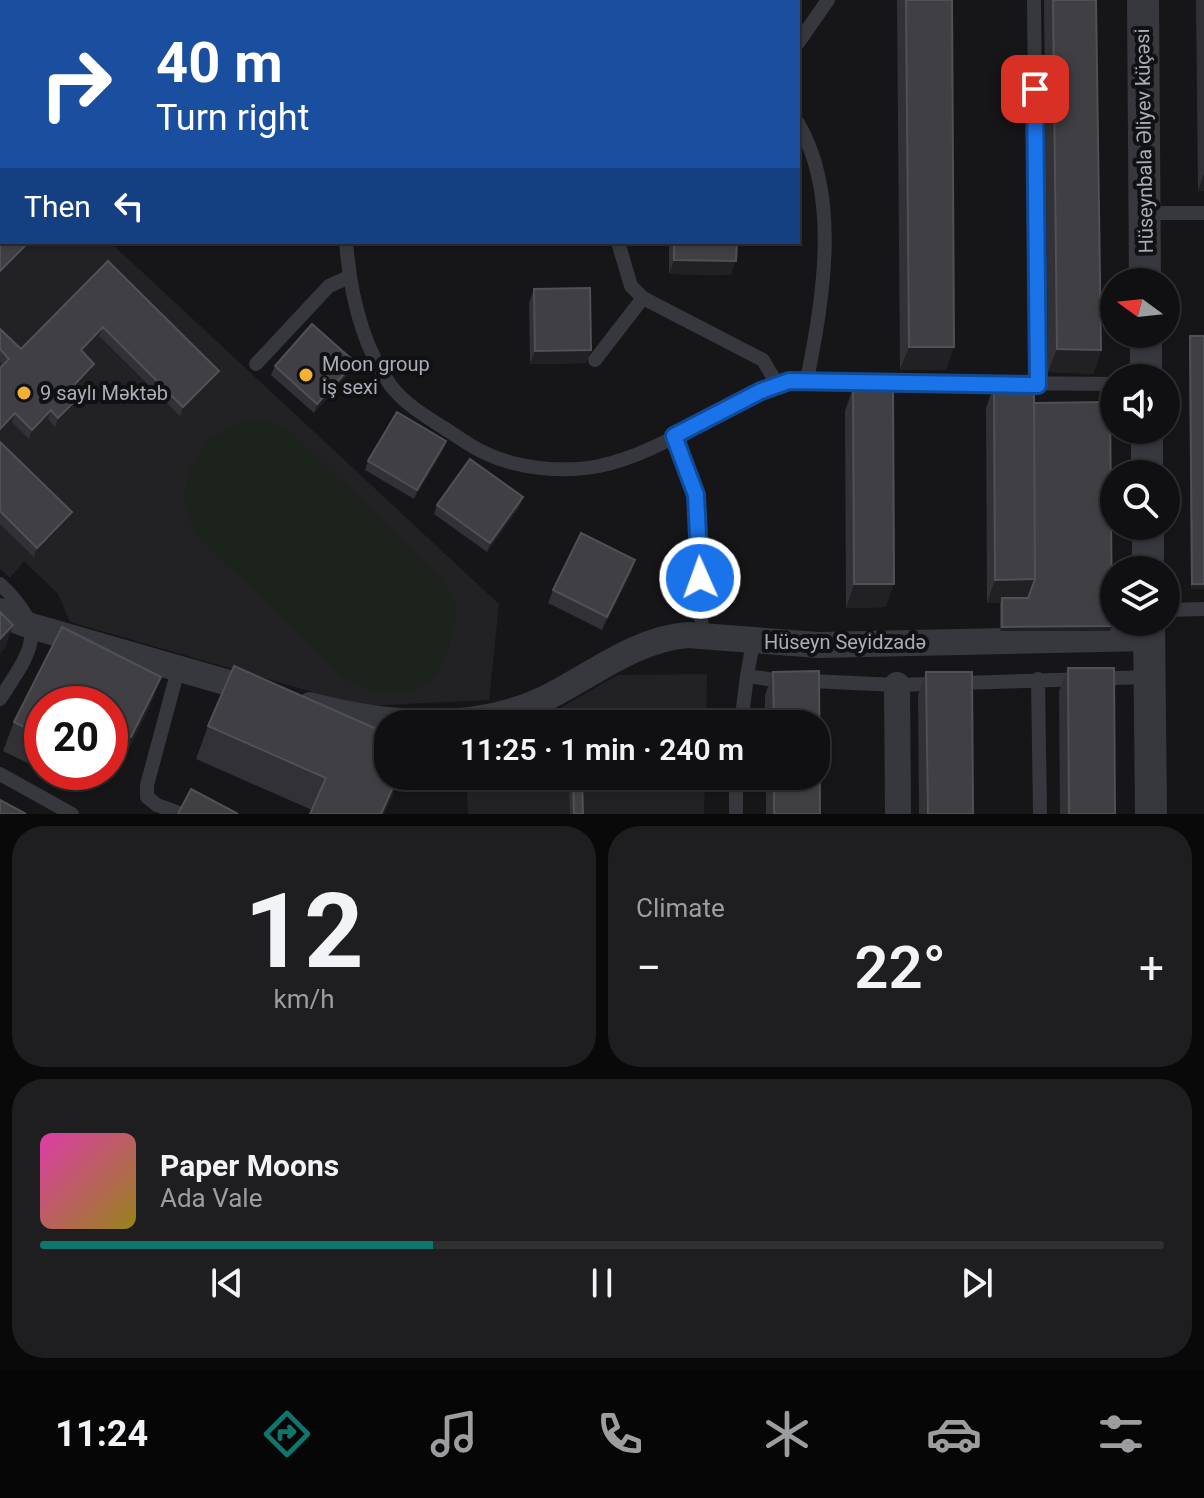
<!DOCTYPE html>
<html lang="en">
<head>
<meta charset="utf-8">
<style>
  body { margin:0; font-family:Roboto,sans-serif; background:#1e1e20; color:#f1f3f6; height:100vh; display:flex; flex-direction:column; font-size:30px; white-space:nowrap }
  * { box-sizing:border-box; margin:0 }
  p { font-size:26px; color:#9c9d9f }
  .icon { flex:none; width:44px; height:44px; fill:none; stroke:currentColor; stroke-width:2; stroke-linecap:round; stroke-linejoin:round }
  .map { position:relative; height:814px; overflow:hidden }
  .side { display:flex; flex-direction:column; gap:12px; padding:12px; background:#09090a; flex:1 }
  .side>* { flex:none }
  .top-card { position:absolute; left:0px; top:0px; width:800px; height:244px; box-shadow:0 2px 6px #0004,0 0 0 2px #303032; background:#1a4fa0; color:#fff; overflow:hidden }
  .needle { width:52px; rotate:285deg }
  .tools { position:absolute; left:1100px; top:268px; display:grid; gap:16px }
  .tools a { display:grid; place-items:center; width:80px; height:80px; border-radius:50%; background:#101012; box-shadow:0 2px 6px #0004,0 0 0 2px #303032; font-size:40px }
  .speed { position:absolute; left:24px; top:686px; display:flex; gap:16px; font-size:40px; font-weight:700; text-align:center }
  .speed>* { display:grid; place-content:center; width:104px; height:104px; border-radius:50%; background:#101012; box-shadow:0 2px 6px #0004,0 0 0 2px #303032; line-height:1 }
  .speed .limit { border:12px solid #d22; background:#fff; color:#111 }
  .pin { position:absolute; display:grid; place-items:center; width:68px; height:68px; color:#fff; margin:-34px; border-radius:16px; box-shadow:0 4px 12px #0006 }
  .me { position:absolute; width:88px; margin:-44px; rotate:358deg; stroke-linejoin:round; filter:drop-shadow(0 0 6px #0008) }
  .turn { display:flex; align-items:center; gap:28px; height:168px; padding:0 24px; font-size:36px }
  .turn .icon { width:104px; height:104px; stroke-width:2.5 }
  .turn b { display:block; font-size:56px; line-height:68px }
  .then { display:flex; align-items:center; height:76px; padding:0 24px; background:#0003; gap:16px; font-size:30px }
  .big { font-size:60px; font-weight:600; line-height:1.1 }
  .side .card { flex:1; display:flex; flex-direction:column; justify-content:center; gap:12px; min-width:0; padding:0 28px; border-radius:32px; background:#1e1e20 }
  .side .dial { align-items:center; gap:0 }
  .dial b { font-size:104px; line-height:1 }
  .song { display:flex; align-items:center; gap:24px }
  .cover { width:96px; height:96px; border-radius:12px; background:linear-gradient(135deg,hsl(320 70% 55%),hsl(50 70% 35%)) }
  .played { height:8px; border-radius:4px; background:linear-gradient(90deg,#0f766e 35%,#303032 35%) }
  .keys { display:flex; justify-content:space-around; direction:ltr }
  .heat { display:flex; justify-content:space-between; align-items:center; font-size:44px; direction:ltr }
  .side .tiles { flex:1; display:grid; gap:12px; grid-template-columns:1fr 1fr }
  .card:last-child { grid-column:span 2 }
  .trip { position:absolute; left:374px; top:710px; width:456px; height:80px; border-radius:32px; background:#101012; box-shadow:0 2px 6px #0004,0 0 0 2px #303032; font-weight:600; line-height:80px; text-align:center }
  .dock { display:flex; height:128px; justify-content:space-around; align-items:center; background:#060607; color:#9c9d9f }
  .dock .icon { width:56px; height:56px }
  .dock .current { color:#0f766e }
  .dock b { font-size:36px; color:#f1f3f6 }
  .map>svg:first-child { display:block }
</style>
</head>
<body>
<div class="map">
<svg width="1204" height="814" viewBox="0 0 1204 814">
  <rect width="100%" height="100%" fill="#161618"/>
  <path fill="#222225" d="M0,140L2,242H110L499,604L489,700L361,706L70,622L58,594L24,561L10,578L0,569Z
    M707,674L706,724H532L618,675Z
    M466,776H705L704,814H468Z"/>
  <path fill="#1c231d" d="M256,419L286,427L445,580C448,588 455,599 456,609C456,616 453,626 452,633C444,695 390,709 342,677L194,533L184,501L189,470L207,442L236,424Z"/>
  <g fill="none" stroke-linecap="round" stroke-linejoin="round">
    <path stroke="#37383d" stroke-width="14" d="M35,0L37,2
      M118,0L120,2
      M318,0L320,2
      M1034,0L1038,385
      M78,2L80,0
      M497,2L498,0
      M0,42L2,44
      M798,43L828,0
      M0,84L2,82
      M798,123C841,197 823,299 807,380
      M1145,213H1204
      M346,242C350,291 361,345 391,386C405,404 425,416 444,428C457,436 471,447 485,453C518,469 564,473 599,466C647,456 691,427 733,406C751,396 769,386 789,381L1114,384
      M618,242L631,286L643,298L763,360L777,384
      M595,360L643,298
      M256,364L329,286L349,277
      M674,436L696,495L702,635
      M0,584C50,632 32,649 0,699
      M1166,610L1204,609
      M753,642L747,676L768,679L897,685L1149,677
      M178,670L147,785V797L157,805L182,814
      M1038,679L1040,814
      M741,724L747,676
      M0,774L72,814
      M736,814V776"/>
    <path stroke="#37383d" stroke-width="26" d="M0,611L10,618L31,626L260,692
      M897,685L898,814
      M310,705C384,725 472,733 544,699C591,676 635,639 688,635L818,645L1150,638"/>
    <path stroke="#37383d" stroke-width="32" d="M1143,0L1145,282
      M1146,334V378
      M1147,430V474
      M1148,526V570
      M1149,622L1151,814"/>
  </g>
  <path fill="#323236" d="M47,0H65L63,2H49Z
    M138,0H231L233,2H140Z
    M338,0H368L366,2H340Z
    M662,0H739L737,2H664Z
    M897,0H952L946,370H900Z
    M1044,0H1096L1101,350L1093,374L1048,372Z
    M1196,0H1204V191H1198Z
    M669,242H737L731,275L669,274Z
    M108,261L215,380L180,416L99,336L83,353L94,364L91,373L76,389L78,404L55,427L48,419L29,439L12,422L3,365L0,362V329L21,349Z
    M534,289L591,350L586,363L530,364L529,303Z
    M1190,336H1204V589H1191L1189,341Z
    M355,362L351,371L314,413L271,375L275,366Z
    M994,385L1034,403L1110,631H1000V603H987L986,408Z
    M853,388L886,607L846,608L845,411Z
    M446,441L443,450L414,499L365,470L368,461Z
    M0,442L72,512L68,521L34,557L0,524Z
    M437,505L520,506L487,552L434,514Z
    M635,560L631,573L602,630L548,603L553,590Z
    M62,627L161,677L150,706L120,766L110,761V704H42V770L3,751L14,722Z
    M1068,668L1115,814H1060L1059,691Z
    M819,671L820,814H766V776H816V724H765V695L773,672Z
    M926,672L973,814H919L918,695Z
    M208,726L388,776H401L384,814L312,810L196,759Z
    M45,772H68L64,781Z
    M532,776H633L630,785L582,786L583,814H570L569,785L532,786Z"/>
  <path fill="#212124" d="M626,0H638L637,2H624Z
    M727,0H739L737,2H725Z
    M1204,173V191H1198Z
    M28,243L24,252L0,276V271Z
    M674,260L736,261L731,275L669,274Z
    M103,327L99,336L77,359L81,350Z
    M909,347H954L946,370H900Z
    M1057,349L1101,350L1093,374L1048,372Z
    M591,350L586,363L530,364L535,351Z
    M355,362L351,371L314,413L317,404Z
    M94,364L91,373L70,395L73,386Z
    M219,371L215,380L180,416L183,407Z
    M81,395L78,404L55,427L58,418Z
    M51,410L48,419L29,439L32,430Z
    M15,413L12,422L0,434V429Z
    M446,441L443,450L414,499L417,490Z
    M523,497L520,506L487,552L490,543Z
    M72,512L68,521L34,557L37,548Z
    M635,560L631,573L602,630L607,617Z
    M1035,579L1027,602L1002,598L1000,603H987L995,580Z
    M854,584H894L886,607L846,608Z
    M1192,584H1204V589H1191Z
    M13,625L5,648L0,653V639Z
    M1112,626L1110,631H1000L1002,627Z
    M161,677L150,706L120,766L131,737Z
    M398,776H401L384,814H381Z
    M573,776L569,785L532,786L536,777Z
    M633,776L630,785L579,786L582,777Z"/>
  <path fill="#3f3f44" stroke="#4f5156" stroke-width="2" d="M170,0H231L233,2H172Z
    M392,0H480L478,2H394Z
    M545,0H626L624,2H544Z
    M906,0H952L954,347H909Z
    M1053,0H1096L1101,350L1057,349Z
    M0,215L2,217V242L28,243L0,271Z
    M674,242H737L736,261L674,260Z
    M108,261L219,371L183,407L103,327L81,350L94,364L73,386L81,395L58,418L51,410L32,430L15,413L0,429V368L9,359L0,349V329L21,349Z
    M590,288L591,350L535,351L534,289Z
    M312,324L355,362L317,404L275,366Z
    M1190,336H1204V584H1192Z
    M1034,384L1035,579L995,580L994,385Z
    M853,388H893L894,584H854Z
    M1110,402L1112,626L1002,627V598H1028L1035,579L1034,403Z
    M397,412L446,441L417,490L368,461Z
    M0,442L72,512L37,548L0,511Z
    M470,459L523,497L490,543L437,505Z
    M581,533L635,560L607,617L553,590Z
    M0,612L13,625L0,639Z
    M62,627L161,677L131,737L110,727V704H42V736L14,722Z
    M234,666L388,734V776H398L381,814H310L326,778L208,726Z
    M1068,668H1114L1115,814H1069Z
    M819,671L820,814H774V776H816V724H774L773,672Z
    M926,672H972L973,814H928Z
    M536,776H614L582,777L583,814H574L573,776L536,777Z
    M191,789L238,814H178Z
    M0,800L26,814H0Z"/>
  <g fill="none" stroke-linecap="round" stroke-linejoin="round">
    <defs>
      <path id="route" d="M700,578L696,495L674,436L761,391L789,381L1038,385L1035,89"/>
    </defs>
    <use href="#route" stroke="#114b97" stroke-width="20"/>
    <use href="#route" stroke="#1a73e8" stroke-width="14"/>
  </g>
  <g fill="#f2b134" stroke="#111113" stroke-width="3">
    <circle cx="306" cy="375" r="8"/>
    <circle cx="24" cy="393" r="8"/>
  </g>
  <g text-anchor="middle" stroke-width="8" stroke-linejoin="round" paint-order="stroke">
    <g font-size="20" fill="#a8adb8" stroke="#111113">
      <text transform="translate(1144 141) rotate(-91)" y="7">Hüseynbala Əliyev küçəsi</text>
      <text x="845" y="649">Hüseyn Seyidzadə</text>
    </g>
    <g font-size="20" fill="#a8adb8" stroke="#111113" text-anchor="start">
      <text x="322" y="371">Moon group<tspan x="322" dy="23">iş sexi</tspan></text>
      <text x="40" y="400">9 saylı Məktəb</text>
    </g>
  </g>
</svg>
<div class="tools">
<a><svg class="needle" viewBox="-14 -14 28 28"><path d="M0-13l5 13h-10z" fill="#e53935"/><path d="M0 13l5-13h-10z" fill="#9c9d9f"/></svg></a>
<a><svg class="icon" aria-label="sound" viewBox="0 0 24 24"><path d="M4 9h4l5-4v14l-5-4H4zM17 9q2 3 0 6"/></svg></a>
<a><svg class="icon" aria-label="search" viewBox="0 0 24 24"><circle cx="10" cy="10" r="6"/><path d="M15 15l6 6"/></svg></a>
<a><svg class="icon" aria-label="layers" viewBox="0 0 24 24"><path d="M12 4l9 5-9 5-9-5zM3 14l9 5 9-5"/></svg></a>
</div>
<div class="speed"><div class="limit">20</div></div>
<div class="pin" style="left:1035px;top:89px;background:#d93025"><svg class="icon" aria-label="arrive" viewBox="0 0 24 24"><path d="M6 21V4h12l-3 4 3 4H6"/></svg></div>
<svg class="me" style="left:700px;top:578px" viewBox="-20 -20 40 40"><circle r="17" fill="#1a73e8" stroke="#fff" stroke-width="3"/><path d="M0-11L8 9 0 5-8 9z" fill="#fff"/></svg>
<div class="trip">11:25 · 1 min · 240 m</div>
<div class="top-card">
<div class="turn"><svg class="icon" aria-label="right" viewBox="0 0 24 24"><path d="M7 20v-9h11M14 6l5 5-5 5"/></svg><div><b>40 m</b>Turn right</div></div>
<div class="then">Then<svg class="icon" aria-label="left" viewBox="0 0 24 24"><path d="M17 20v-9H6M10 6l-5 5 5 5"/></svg></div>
</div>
</div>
<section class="side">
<div class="tiles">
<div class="card dial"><b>12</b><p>km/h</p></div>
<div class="card"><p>Climate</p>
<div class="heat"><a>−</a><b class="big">22°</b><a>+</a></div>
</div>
<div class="card">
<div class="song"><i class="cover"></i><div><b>Paper Moons</b><p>Ada Vale</p></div></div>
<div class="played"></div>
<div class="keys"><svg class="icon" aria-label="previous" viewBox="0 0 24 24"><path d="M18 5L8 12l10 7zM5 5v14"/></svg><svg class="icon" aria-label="pause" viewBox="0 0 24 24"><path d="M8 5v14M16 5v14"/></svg><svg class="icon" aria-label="next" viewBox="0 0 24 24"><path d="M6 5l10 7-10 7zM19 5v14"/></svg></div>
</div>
</div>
</section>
<nav class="dock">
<b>11:24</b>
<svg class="icon current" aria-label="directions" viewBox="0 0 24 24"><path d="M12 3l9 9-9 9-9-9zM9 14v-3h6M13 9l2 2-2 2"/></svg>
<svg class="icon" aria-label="music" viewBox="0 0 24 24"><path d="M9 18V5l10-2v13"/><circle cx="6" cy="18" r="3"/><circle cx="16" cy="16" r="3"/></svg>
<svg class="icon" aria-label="phone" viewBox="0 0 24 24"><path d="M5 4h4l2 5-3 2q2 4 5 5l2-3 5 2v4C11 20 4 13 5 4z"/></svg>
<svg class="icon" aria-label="climate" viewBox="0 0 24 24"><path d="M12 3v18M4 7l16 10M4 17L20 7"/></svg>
<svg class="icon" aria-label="car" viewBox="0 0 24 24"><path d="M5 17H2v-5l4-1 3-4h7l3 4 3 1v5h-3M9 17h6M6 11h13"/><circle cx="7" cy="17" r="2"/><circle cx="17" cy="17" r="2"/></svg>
<svg class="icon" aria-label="filters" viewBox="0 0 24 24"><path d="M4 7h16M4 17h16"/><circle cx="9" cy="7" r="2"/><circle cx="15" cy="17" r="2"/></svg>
</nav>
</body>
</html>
